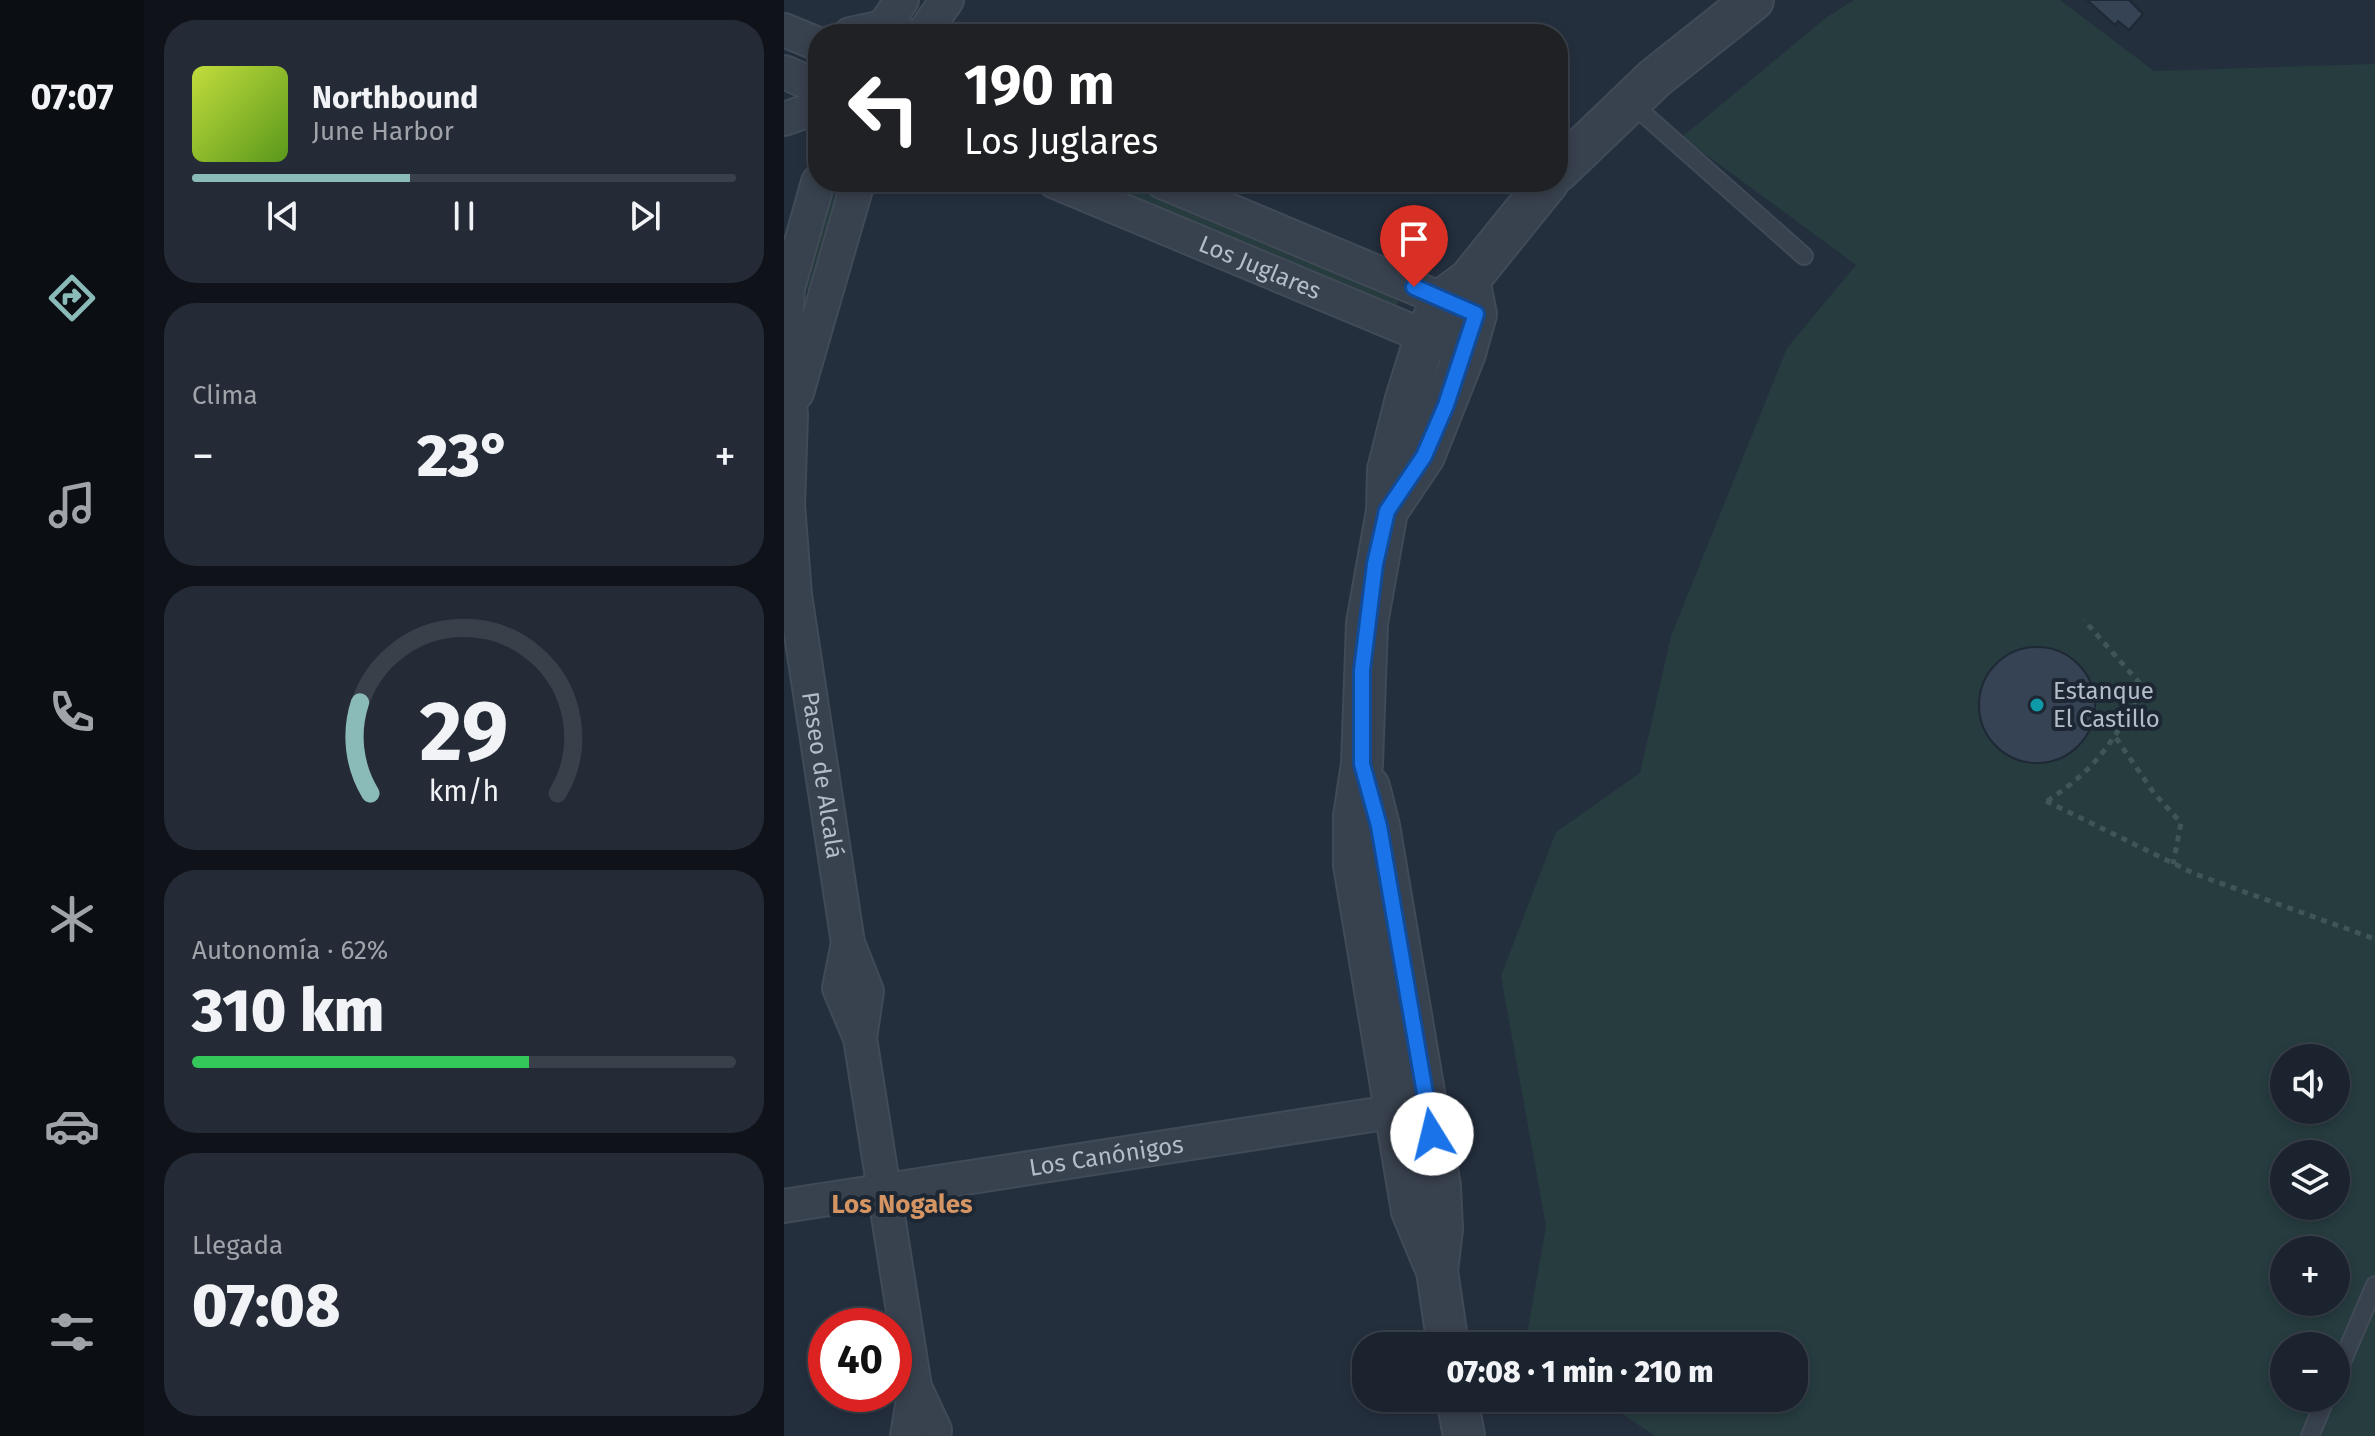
<!DOCTYPE html>
<html lang="es">
<head>
<meta charset="utf-8">
<style>
  body { margin:0; font-family:"Fira Sans",sans-serif; background:#242b36; color:#f1f3f6; height:100vh; display:flex; flex-direction:column; font-size:30px; white-space:nowrap }
  * { box-sizing:border-box; margin:0 }
  p { font-size:26px; color:#a0a4aa }
  .icon { flex:none; width:44px; height:44px; fill:none; stroke:currentColor; stroke-width:2; stroke-linecap:round; stroke-linejoin:round }
  .map { position:relative; flex:1; overflow:hidden }
  .panel { display:flex; flex-direction:column; gap:20px; padding:20px; background:#0f1319; width:640px }
  .panel>* { flex:none }
  .hud { position:absolute; left:24px; top:24px; width:760px; height:168px; border-radius:32px; box-shadow:0 4px 12px #0003,0 0 0 2px #39404a; background:#202124; color:#fff; overflow:hidden }
  .fabs { position:absolute; left:1486px; top:1044px; display:grid; gap:16px }
  .fabs a { display:grid; place-items:center; width:80px; height:80px; border-radius:50%; background:#1b232e; box-shadow:0 4px 12px #0003,0 0 0 2px #39404a; font-size:40px }
  .speed { position:absolute; left:24px; top:1308px; display:flex; gap:16px; font-size:40px; font-weight:700; text-align:center }
  .speed>* { display:grid; place-content:center; width:104px; height:104px; border-radius:50%; background:#1b232e; box-shadow:0 4px 12px #0003,0 0 0 2px #39404a; line-height:1 }
  .speed .limit { border:12px solid #d22; background:#fff; color:#111 }
  .pin { position:absolute; display:grid; place-items:center; width:68px; height:68px; color:#fff; margin:-82px -34px; border-radius:50% 50% 50% 0; rotate:-45deg; box-shadow:0 0 8px #0007 }
  .pin .icon { rotate:45deg }
  .me { position:absolute; width:88px; margin:-44px; rotate:351deg; stroke-linejoin:round; filter:drop-shadow(0 0 6px #0008) }
  .turn { display:flex; align-items:center; gap:28px; height:168px; padding:0 24px; font-size:36px }
  .turn .icon { width:104px; height:104px; stroke-width:2.5 }
  .turn b { display:block; font-size:56px; line-height:68px }
  .big { font-size:60px; font-weight:800; line-height:1.1 }
  .panel .card { flex:1; display:flex; flex-direction:column; justify-content:center; gap:12px; min-width:0; padding:0 28px; border-radius:32px; background:#242b36 }
  .panel .dial { align-items:center; gap:0 }
  .dial svg { height:208px; overflow:visible; fill:none; stroke:#39404a; stroke-width:7; stroke-linecap:round; text-anchor:middle }
  .dial text { fill:#f1f3f6; stroke:none }
  .song { display:flex; align-items:center; gap:24px }
  .cover { width:96px; height:96px; border-radius:12px; background:linear-gradient(135deg,hsl(70 70% 55%),hsl(90 70% 35%)) }
  .played { height:8px; border-radius:4px; background:linear-gradient(90deg,#8bbbb9 40%,#39404a 40%) }
  .keys { display:flex; justify-content:space-around; direction:ltr }
  .heat { display:flex; justify-content:space-between; align-items:center; font-size:44px; direction:ltr }
  .charge { height:12px; border-radius:6px; background:linear-gradient(90deg,#34c759 62%,#39404a 0) }
  .trip { position:absolute; left:568px; top:1332px; width:456px; height:80px; border-radius:32px; background:#1b232e; box-shadow:0 4px 12px #0003,0 0 0 2px #39404a; font-weight:800; line-height:80px; text-align:center }
  main { display:flex; flex:1; min-height:0 }
  .tabs { display:flex; flex-direction:column; width:144px; justify-content:space-around; align-items:center; background:#0b0e12; color:#a0a4aa }
  .tabs .icon { width:56px; height:56px }
  .tabs .on { color:#8bbbb9 }
  .tabs b { font-size:36px; color:#f1f3f6 }
  .map>svg:first-child { display:block }
</style>
</head>
<body>
<main>
<nav class="tabs">
<b>07:07</b>
<svg class="icon on" aria-label="directions" viewBox="0 0 24 24"><path d="M12 3l9 9-9 9-9-9zM9 14v-3h6M13 9l2 2-2 2"/></svg>
<svg class="icon" aria-label="music" viewBox="0 0 24 24"><path d="M9 18V5l10-2v13"/><circle cx="6" cy="18" r="3"/><circle cx="16" cy="16" r="3"/></svg>
<svg class="icon" aria-label="phone" viewBox="0 0 24 24"><path d="M5 4h4l2 5-3 2q2 4 5 5l2-3 5 2v4C11 20 4 13 5 4z"/></svg>
<svg class="icon" aria-label="climate" viewBox="0 0 24 24"><path d="M12 3v18M4 7l16 10M4 17L20 7"/></svg>
<svg class="icon" aria-label="car" viewBox="0 0 24 24"><path d="M5 17H2v-5l4-1 3-4h7l3 4 3 1v5h-3M9 17h6M6 11h13"/><circle cx="7" cy="17" r="2"/><circle cx="17" cy="17" r="2"/></svg>
<svg class="icon" aria-label="filters" viewBox="0 0 24 24"><path d="M4 7h16M4 17h16"/><circle cx="9" cy="7" r="2"/><circle cx="15" cy="17" r="2"/></svg>
</nav>
<section class="panel">
<div class="card">
<div class="song"><i class="cover"></i><div><b>Northbound</b><p>June Harbor</p></div></div>
<div class="played"></div>
<div class="keys"><svg class="icon" aria-label="previous" viewBox="0 0 24 24"><path d="M18 5L8 12l10 7zM5 5v14"/></svg><svg class="icon" aria-label="pause" viewBox="0 0 24 24"><path d="M8 5v14M16 5v14"/></svg><svg class="icon" aria-label="next" viewBox="0 0 24 24"><path d="M6 5l10 7-10 7zM19 5v14"/></svg></div>
</div>
<div class="card"><p>Clima</p>
<div class="heat"><a>−</a><b class="big">23°</b><a>+</a></div>
</div>
<div class="card dial"><svg viewBox="0 0 100 80">
<path d="M14 69A42 42 0 1 1 86 69"/>
<path d="M14 69A42 42 0 0 1 10 34" stroke="#8bbbb9"/>
<text x="50" y="56" font-size="32" font-weight="700">29</text>
<text x="50" y="72" font-size="11">km/h</text>
</svg></div>
<div class="card"><p>Autonomía · 62%</p><b class="big">310 km</b><div class="charge"></div></div>
<div class="card"><p>Llegada</p><b class="big">07:08</b></div>
</section>
<div class="map">
<svg width="1591" height="1436" viewBox="0 0 1591 1436">
  <rect width="100%" height="100%" fill="#242f3e"/>
  <path fill="#263c3f" fill-rule="evenodd" d="M1070,0H1276L1370,71L1591,64V1436H871L815,1398H1010V1346H741L762,1226L717,976L772,832L856,773L887,636L1003,348L1072,265L898,137L1043,17ZM1500,1058H1552V1110H1500ZM1500,1154H1552V1206H1500ZM1500,1250H1552V1302H1500ZM1500,1346H1552V1398H1500Z
    M48,182H59L28,287L23,290L17,284Z
    M301,182H334L615,299L612,308Z"/>
  <path fill="#364354" stroke="#1f2835" stroke-width="2" d="M1303,0H1345L1359,14L1345,30L1334,21L1331,25Z
    M1195 705a58 58 0 1 1 116 0a58 58 0 1 1-116 0Z"/>
  <g fill="none" stroke-linecap="round" stroke-linejoin="round">
    <defs>
      <path id="service" d="M845,101L1020,256
        M1552,1376L1591,1285
        M1526,1436L1542,1398"/>
      <g id="minor">
        <path d="M99,27L118,0"/>
        <path d="M0,30L34,44"/>
        <path d="M66,34L99,27L119,34"/>
        <path d="M139,34L163,0"/>
        <path d="M0,72L34,87"/>
        <path d="M0,119L34,107"/>
        <path id="s1" d="M34,182L4,288L1,342L7,416L4,505L11,595L64,943L83,991L76,1038"/>
        <path id="s2" d="M271,182L681,353"/>
        <path d="M378,182L681,309"/>
        <path d="M13,393L74,182"/>
        <path d="M64,943L55,988L76,1038L131,1387L151,1430L150,1436"/>
        <path id="s3" d="M0,1206L633,1108"/>
        <path d="M123,1436L131,1387"/>
      </g>
      <path id="tertiary" d="M774,171L871,78L969,0
        M603,511L640,456L681,353L692,314L685,280
        M585,787L595,826L656,1187L658,1229L653,1271L664,1346
        M653,1271L628,1211L570,865V816L578,764L583,623L603,511L604,470L622,399L642,335L659,299L685,280L764,182
        M673,1398L680,1436"/>
    </defs>
    <use href="#service" stroke="#414a57" stroke-width="20"/>
    <use href="#minor" stroke="#414a57" stroke-width="36"/>
    <use href="#tertiary" stroke="#414a57" stroke-width="44"/>
    <path stroke="#3f5557" stroke-width="5" stroke-dasharray="6 6" stroke-linecap="butt" d="M1332,738L1370,793L1397,823L1389,864
      M1262,801L1411,874L1591,939
      M1263,801C1314,768 1331,739 1359,687L1300,620"/>
    <use href="#service" stroke="#38414e" stroke-width="16"/>
    <use href="#minor" stroke="#38414e" stroke-width="32"/>
    <use href="#tertiary" stroke="#38414e" stroke-width="40"/>
  </g>
  <g fill="none" stroke-linecap="round" stroke-linejoin="round">
    <defs>
      <path id="route" d="M630,287L692,314L662,405L640,456L603,511L591,564L578,670V764L595,826L648,1134"/>
    </defs>
    <use href="#route" stroke="#114b97" stroke-width="20"/>
    <use href="#route" stroke="#1a73e8" stroke-width="14"/>
  </g>
  <circle fill="#0f9aa8" stroke="#1d2633" stroke-width="3" cx="1253" cy="705" r="8"/>
  <g text-anchor="middle" stroke-width="8" stroke-linejoin="round" paint-order="stroke">
    <g font-size="24" fill="#b4bcc9" stroke="#1d2633">
      <text dy="8" stroke="none"><textPath href="#s2" startOffset="222">Los Juglares</textPath></text>
      <text dy="8" stroke="none"><textPath href="#s1" startOffset="600">Paseo de Alcalá</textPath></text>
      <text dy="8" stroke="none"><textPath href="#s3" startOffset="326">Los Canónigos</textPath></text>
    </g>
    <g font-size="24" fill="#b4bcc9" stroke="#1d2633" text-anchor="start">
      <text x="1269" y="699">Estanque<tspan x="1269" dy="28">El Castillo</tspan></text>
    </g>
    <g font-size="26" font-weight="bold" fill="#d59563" stroke="#1d2633">
      <text x="118" y="1213">Los Nogales</text>
    </g>
  </g>
</svg>
<div class="fabs">
<a><svg class="icon" aria-label="sound" viewBox="0 0 24 24"><path d="M4 9h4l5-4v14l-5-4H4zM17 9q2 3 0 6"/></svg></a>
<a><svg class="icon" aria-label="layers" viewBox="0 0 24 24"><path d="M12 4l9 5-9 5-9-5zM3 14l9 5 9-5"/></svg></a>
<a>+</a>
<a>−</a>
</div>
<div class="speed"><div class="limit">40</div></div>
<div class="pin" style="left:630px;top:287px;background:#d93025"><svg class="icon" aria-label="arrive" viewBox="0 0 24 24"><path d="M6 21V4h12l-3 4 3 4H6"/></svg></div>
<svg class="me" style="left:648px;top:1134px" viewBox="-20 -20 40 40"><circle r="19" fill="#fff"/><path d="M0-13L10 11 0 6-10 11z" fill="#1a73e8"/></svg>
<div class="trip">07:08 · 1 min · 210 m</div>
<div class="hud">
<div class="turn"><svg class="icon" aria-label="left" viewBox="0 0 24 24"><path d="M17 20v-9H6M10 6l-5 5 5 5"/></svg><div><b>190 m</b>Los Juglares</div></div>
</div>
</div>
</main>
</body>
</html>
